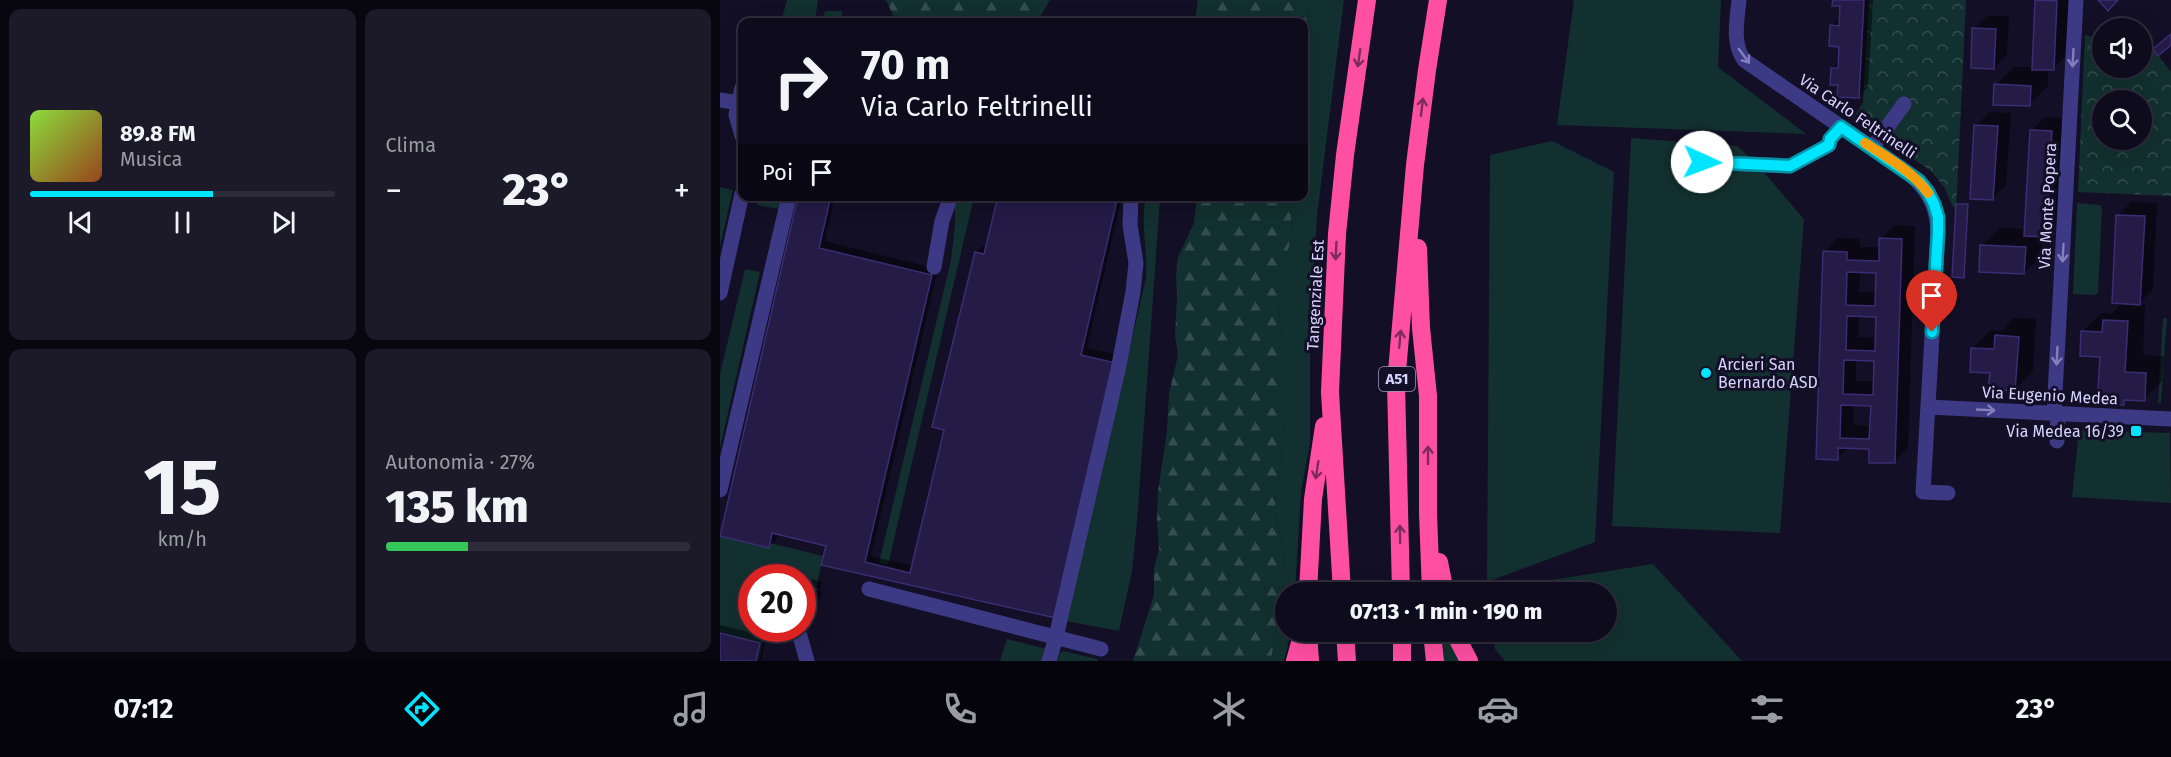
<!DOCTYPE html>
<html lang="it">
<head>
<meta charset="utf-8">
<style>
  body { margin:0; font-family:"Fira Sans",sans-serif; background:#1c1929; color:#f1f3f6; height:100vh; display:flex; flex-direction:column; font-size:22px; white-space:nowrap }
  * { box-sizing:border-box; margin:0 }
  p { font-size:20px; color:#9b9ba3 }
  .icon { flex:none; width:33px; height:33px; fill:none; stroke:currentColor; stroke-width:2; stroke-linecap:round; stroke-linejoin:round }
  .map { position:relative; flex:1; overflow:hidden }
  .drawer { display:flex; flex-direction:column; gap:9px; padding:9px; background:#08060f; width:720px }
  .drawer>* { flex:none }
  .hud { position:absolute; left:18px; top:18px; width:570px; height:183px; border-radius:12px; box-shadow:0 6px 24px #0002,0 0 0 2px #2e2b3b; background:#0e0b1c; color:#f1f3f6; overflow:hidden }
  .fabs { position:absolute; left:1372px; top:18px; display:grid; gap:12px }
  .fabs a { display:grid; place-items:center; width:60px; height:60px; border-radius:50%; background:#0e0b1c; box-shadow:0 6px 24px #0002,0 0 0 2px #2e2b3b; font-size:30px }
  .speed { position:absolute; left:18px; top:564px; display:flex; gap:12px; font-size:30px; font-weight:700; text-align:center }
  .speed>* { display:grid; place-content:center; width:78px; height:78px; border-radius:50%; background:#0e0b1c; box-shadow:0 6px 24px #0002,0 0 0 2px #2e2b3b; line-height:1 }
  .speed .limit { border:9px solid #d22; background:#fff; color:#111 }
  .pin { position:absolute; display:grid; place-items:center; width:51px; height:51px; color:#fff; margin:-62px -26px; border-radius:50% 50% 50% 0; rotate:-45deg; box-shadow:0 0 6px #0007 }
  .pin .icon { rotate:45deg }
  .me { position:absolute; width:66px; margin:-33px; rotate:92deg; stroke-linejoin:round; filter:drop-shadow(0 0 4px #0008) }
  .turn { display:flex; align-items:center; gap:21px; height:126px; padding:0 24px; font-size:27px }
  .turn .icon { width:78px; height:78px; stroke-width:2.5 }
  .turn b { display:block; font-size:42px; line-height:51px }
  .then { display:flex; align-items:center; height:57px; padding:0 24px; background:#0003; gap:12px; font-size:22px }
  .big { font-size:45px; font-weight:800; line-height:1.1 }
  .drawer .widget { flex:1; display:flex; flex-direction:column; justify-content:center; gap:9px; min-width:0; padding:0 21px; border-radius:12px; background:#1c1929 }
  .drawer .dial { align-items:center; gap:0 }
  .dial b { font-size:78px; line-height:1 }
  .song { display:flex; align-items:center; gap:18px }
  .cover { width:72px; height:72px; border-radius:9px; background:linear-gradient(135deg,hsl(90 70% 55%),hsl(20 70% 35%)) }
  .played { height:6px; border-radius:3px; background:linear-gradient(90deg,#00e5ff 60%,#2e2b3b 60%) }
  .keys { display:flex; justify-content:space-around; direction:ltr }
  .heat { display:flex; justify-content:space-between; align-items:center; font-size:33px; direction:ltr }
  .charge { height:9px; border-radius:4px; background:linear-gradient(90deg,#34c759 27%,#2e2b3b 0) }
  .drawer .tiles { flex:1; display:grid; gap:9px; grid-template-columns:repeat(2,1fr) }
  .trip { position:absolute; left:555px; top:582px; width:342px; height:60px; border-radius:30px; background:#0e0b1c; box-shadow:0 6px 24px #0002,0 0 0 2px #2e2b3b; font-weight:800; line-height:60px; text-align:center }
  .menu { display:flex; height:96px; justify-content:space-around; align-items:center; background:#06040b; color:#9b9ba3 }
  .menu .icon { width:42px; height:42px }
  .menu .current { color:#00e5ff }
  .menu b { font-size:27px; color:#f1f3f6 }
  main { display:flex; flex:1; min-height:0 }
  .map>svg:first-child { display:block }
</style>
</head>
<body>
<main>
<section class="drawer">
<div class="tiles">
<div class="widget">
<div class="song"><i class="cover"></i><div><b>89.8 FM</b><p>Musica</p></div></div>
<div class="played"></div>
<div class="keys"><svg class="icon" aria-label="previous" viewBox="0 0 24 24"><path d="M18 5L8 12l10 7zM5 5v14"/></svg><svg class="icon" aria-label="pause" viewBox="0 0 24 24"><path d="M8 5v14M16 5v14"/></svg><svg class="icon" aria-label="next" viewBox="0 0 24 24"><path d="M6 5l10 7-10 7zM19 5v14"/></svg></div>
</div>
<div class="widget"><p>Clima</p>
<div class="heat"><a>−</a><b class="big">23°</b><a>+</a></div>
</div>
<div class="widget dial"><b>15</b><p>km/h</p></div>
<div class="widget"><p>Autonomia · 27%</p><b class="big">135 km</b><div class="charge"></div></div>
</div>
</section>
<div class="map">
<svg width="1451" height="661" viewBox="0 0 1451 661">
  <defs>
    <pattern id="forest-firs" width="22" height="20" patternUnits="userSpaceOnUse" patternTransform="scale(1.5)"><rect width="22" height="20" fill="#12302f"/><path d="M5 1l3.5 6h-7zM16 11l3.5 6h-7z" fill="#344d4e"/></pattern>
    <pattern id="park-crowns" width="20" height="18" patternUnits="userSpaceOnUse" patternTransform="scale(1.5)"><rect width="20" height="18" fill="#12302f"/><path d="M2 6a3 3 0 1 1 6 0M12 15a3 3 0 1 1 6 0" fill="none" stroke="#344d4e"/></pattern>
  </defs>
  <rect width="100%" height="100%" fill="#130f26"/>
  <path fill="#12302f" d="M67,0H98L95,22H61Z
    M590,0H624L597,216L590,345V444L581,492L575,592H566V632H571L564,661H551L564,577L563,549L555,512L556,490L560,469L564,422V344L560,326L559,306L567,265V255L572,233L571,214L568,206L561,197L584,196V37Z
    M854,0H1001L998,67L1086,134L837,125Z
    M105,11H122V22H102Z
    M911,138L1017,146L1036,163L1084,219L1060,533L892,526Z
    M832,141L894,172L875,542L767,582L770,155Z
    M0,187L13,190L0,246Z
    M39,197H62L59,209L37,205Z
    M237,197H254L168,565L159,563L231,260L235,225V205Z
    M426,197L440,199L417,522L412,571L399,631L346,621L426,278C428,251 420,223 426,197Z
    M1357,203L1380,205L1382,208L1378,293L1375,295L1353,294Z
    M25,269L40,272L0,448V374Z
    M1443,318H1447L1441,403H1438Z
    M1359,430L1450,433L1451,503L1352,497Z
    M0,536L49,548L50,543L103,556L96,589L83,585L82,578H32V628L46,629L39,661H0Z
    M933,564L1022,661H785L775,649L773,632H886V592H767V590Z
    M723,632H730L745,661H724Z
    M287,639L327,649L322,661H280Z
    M343,651L377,659L378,661H337L340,653Z"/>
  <path fill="url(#forest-firs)" d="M166,0H330L317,22H176Z
    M478,0H590L584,37V22H475Z
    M477,197H561L568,206L571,214L572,233L567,255V265L559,306L560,326L564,344V422L560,469L556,490L555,512L563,549L564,577L551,661H413L434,595V568L439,550L437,520L438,491L447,431L449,394L458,355L455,336L457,296L456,274L458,257L474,223Z"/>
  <path fill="url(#park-crowns)" fill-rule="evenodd" d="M1149,0H1246L1236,213L1224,187L1211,171L1133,118L1143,103Z
    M1365,35L1383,39V68H1422V42L1433,49L1451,72V196L1358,192ZM1383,100H1422V140H1383Z"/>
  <path fill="#0007" fill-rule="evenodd" d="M1114,0H1153L1148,87L1139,97L1120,84L1112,69L1120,61L1121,45L1112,26L1121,16L1122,5Z
    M1318,0H1349L1347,55L1333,69H1328V86L1309,104L1276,85L1294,67H1314Z
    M1267,16H1289L1287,54L1274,67L1254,29Z
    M1269,112L1291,113L1286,185L1273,198L1256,126Z
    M1325,117L1345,118L1339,222L1326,236L1323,235L1322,255L1304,273L1262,246L1280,228L1306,229L1311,131Z
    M80,196H115L105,241L218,269L151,556L193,566L225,429L256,252L263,246L267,247L279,196H402L367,348L402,356L342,610L103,563L108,544L57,533L56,540L49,546Z
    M1411,202L1437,203L1433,290L1419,303L1425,304L1423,355L1444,356L1442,381L1424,399L1408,398L1403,404L1382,355L1363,331L1381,313L1391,314L1403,302L1398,216Z
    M1240,203H1249L1245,275L1243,276L1238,204Z
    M1174,225L1195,226L1188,448L1174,462L1151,448L1129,447L1117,458L1105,252L1118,238L1140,239V247H1161V239ZM1140,271H1158L1157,292H1139ZM1139,315L1158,316L1157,338L1138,337ZM1136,358L1156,359L1155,381H1136ZM1134,404H1152L1151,426L1133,425Z
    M1294,318L1316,319L1313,371L1295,389L1253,348L1271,330L1282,331Z
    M76,575L102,582L100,591H102L98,607L91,614L82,618V578H74Z
    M0,625L46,636L41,661H0Z"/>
  <path fill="#241b47" stroke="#3b2d73" stroke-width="1.5" fill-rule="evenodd" d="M1113,0H1144L1139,98L1117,97L1118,85H1110L1111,68H1118L1119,47L1109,46L1110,25L1119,26L1120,6H1112Z
    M1315,0L1337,1L1334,70H1312Z
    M1378,0H1398L1388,11Z
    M1252,28L1276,29L1274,69L1251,68Z
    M1451,34V45L1438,56L1433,49Z
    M1274,84L1311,86L1310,106L1273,105Z
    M1254,125L1278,126L1273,200L1250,199Z
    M1310,130L1332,131L1326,237L1304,236Z
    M78,196H111L99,248L212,275L145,562L190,573L224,430L212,427L255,252L264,254L278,196H398L361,355L396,363L336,618L101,565L106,546L52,533L49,548L0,536Z
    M1236,204H1248L1244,278L1232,277Z
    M1396,215L1425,216L1420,305L1392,303Z
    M1159,238L1182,239L1175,463H1149V449L1118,448V460L1096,459L1103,251L1127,252V260L1159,261ZM1127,272L1156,273L1155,306L1126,305ZM1127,316L1156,317L1155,351L1126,350ZM1124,360L1154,361L1153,395L1123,394ZM1121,405L1151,406L1149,439L1120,438Z
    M1260,245L1306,247L1304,274L1259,272Z
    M1383,320L1408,321L1405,372L1426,373L1425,401L1404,400V405L1377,404L1380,357L1360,356L1361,331L1382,332Z
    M1275,335L1299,337L1295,391L1268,389L1270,373L1250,372L1251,348L1274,349Z
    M82,585L96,589L94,597L96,598L92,615L82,620Z
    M0,633L40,643L36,661H0Z"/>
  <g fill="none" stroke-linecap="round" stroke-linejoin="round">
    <path stroke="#3d3a85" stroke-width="15" d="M1019,0C1017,21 1012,43 1024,60L1188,173C1208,189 1217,206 1218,232L1203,492L1228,493
      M22,88L16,115L22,136
      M0,100L19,103
      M1152,148L1184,104
      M983,162L1070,166L1109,145L1110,139L1121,127
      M214,267L222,221L231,196
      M0,293L22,194
      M1208,407L1451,419
      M1334,413L1356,0
      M1337,441L1338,413
      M0,490L69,196
      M149,589L381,649
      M80,636L87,661
      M329,661L336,637L398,370L413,292L416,263L410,225L411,196"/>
    <path stroke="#ff4fa3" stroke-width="18" d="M698,248L701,328L708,396V513L711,592
      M719,562L725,592
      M588,592L593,499L604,426
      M622,592L610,392L617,234L625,155L647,0
      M681,592L676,383L695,165L707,70L718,0
      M588,632L590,661
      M625,632L627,661
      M682,632V661
      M712,632L715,661
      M734,632L749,661
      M575,661L583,632"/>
  </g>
  <defs><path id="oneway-shaft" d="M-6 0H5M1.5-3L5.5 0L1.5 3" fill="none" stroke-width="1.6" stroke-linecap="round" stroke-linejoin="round" transform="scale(1.5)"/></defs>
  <g stroke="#837fbc">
    <use href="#oneway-shaft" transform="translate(1024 56) rotate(54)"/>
    <use href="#oneway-shaft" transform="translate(1353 58) rotate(93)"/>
    <use href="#oneway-shaft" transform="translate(1343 253) rotate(93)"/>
    <use href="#oneway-shaft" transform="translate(1337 356) rotate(93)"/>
    <use href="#oneway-shaft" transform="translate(1266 410) rotate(3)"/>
  </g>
  <g stroke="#7d2c5e">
    <use href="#oneway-shaft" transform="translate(639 58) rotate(98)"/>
    <use href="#oneway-shaft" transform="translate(702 107) rotate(-83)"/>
    <use href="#oneway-shaft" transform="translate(616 251) rotate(93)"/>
    <use href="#oneway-shaft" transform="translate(680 339) rotate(-85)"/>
    <use href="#oneway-shaft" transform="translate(708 455) rotate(-90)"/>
    <use href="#oneway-shaft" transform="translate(597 470) rotate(99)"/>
    <use href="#oneway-shaft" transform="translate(680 534) rotate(-91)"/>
  </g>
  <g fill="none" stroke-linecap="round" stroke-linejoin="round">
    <defs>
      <path id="route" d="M982,162L1070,166L1109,145L1110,139L1121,127L1199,181L1208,192L1214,204L1218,217V232L1212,332"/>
    </defs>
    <use href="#route" stroke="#0095a6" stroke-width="15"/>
    <use href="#route" stroke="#00e5ff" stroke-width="10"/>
    <path stroke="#f59e0b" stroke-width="10" d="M1145,143C1167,157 1193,172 1208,193"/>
  </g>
  <g fill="#00e5ff" stroke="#130f26" stroke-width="2">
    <circle cx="986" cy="373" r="6"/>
    <rect x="1410" y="425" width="12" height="12" rx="3"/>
  </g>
  <g text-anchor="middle" stroke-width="6" stroke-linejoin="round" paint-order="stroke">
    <rect fill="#130f26" stroke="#9e99be" stroke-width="1.5" x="659" y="367" width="36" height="24" rx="4.5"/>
    <g font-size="15" font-weight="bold" fill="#d9d4ff">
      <text x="677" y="384">A51</text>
    </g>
    <g font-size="16" fill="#d9d4ff" stroke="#130f26">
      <text transform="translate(1138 116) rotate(34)" y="6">Via Carlo Feltrinelli</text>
      <text transform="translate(1327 206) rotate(-87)" y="6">Via Monte Popera</text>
      <text transform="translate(595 295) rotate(-87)" y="6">Tangenziale Est</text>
      <text transform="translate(1330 395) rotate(3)" y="6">Via Eugenio Medea</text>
    </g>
    <g font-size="16" fill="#d9d4ff" stroke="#130f26" text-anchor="start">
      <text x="998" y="370">Arcieri San<tspan x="998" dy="18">Bernardo ASD</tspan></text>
      <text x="1404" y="437" text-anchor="end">Via Medea 16/39</text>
    </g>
  </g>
</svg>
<div class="fabs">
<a><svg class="icon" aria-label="sound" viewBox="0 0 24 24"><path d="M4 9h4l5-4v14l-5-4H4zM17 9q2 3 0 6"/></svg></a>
<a><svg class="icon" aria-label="search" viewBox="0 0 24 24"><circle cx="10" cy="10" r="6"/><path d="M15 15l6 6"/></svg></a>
</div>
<div class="speed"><div class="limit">20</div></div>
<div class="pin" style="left:1212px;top:332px;background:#d93025"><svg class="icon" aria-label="arrive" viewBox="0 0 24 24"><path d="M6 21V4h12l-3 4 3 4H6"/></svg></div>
<svg class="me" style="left:982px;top:162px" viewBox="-20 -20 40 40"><circle r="19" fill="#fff"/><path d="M0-13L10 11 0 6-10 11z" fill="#00e5ff"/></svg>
<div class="trip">07:13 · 1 min · 190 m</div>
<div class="hud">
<div class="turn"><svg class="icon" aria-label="right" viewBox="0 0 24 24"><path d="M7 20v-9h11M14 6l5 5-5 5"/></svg><div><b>70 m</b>Via Carlo Feltrinelli</div></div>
<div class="then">Poi<svg class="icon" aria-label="arrive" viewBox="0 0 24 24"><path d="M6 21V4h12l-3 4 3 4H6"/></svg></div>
</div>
</div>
</main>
<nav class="menu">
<b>07:12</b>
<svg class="icon current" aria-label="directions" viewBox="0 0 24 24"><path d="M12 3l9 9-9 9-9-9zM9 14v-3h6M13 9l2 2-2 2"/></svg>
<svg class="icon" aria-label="music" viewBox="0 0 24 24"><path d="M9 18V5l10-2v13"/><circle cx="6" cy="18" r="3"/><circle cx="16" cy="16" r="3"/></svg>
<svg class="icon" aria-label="phone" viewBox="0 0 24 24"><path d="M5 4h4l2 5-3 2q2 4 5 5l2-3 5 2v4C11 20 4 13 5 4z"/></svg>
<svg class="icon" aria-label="climate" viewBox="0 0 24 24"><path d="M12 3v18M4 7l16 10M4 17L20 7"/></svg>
<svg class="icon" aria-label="car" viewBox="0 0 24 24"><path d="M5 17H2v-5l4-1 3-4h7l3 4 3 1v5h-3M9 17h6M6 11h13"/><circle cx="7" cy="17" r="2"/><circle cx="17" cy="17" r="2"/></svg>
<svg class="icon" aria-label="filters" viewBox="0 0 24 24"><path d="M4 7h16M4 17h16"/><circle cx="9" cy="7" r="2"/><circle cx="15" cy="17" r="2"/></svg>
<b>23°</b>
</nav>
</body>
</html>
